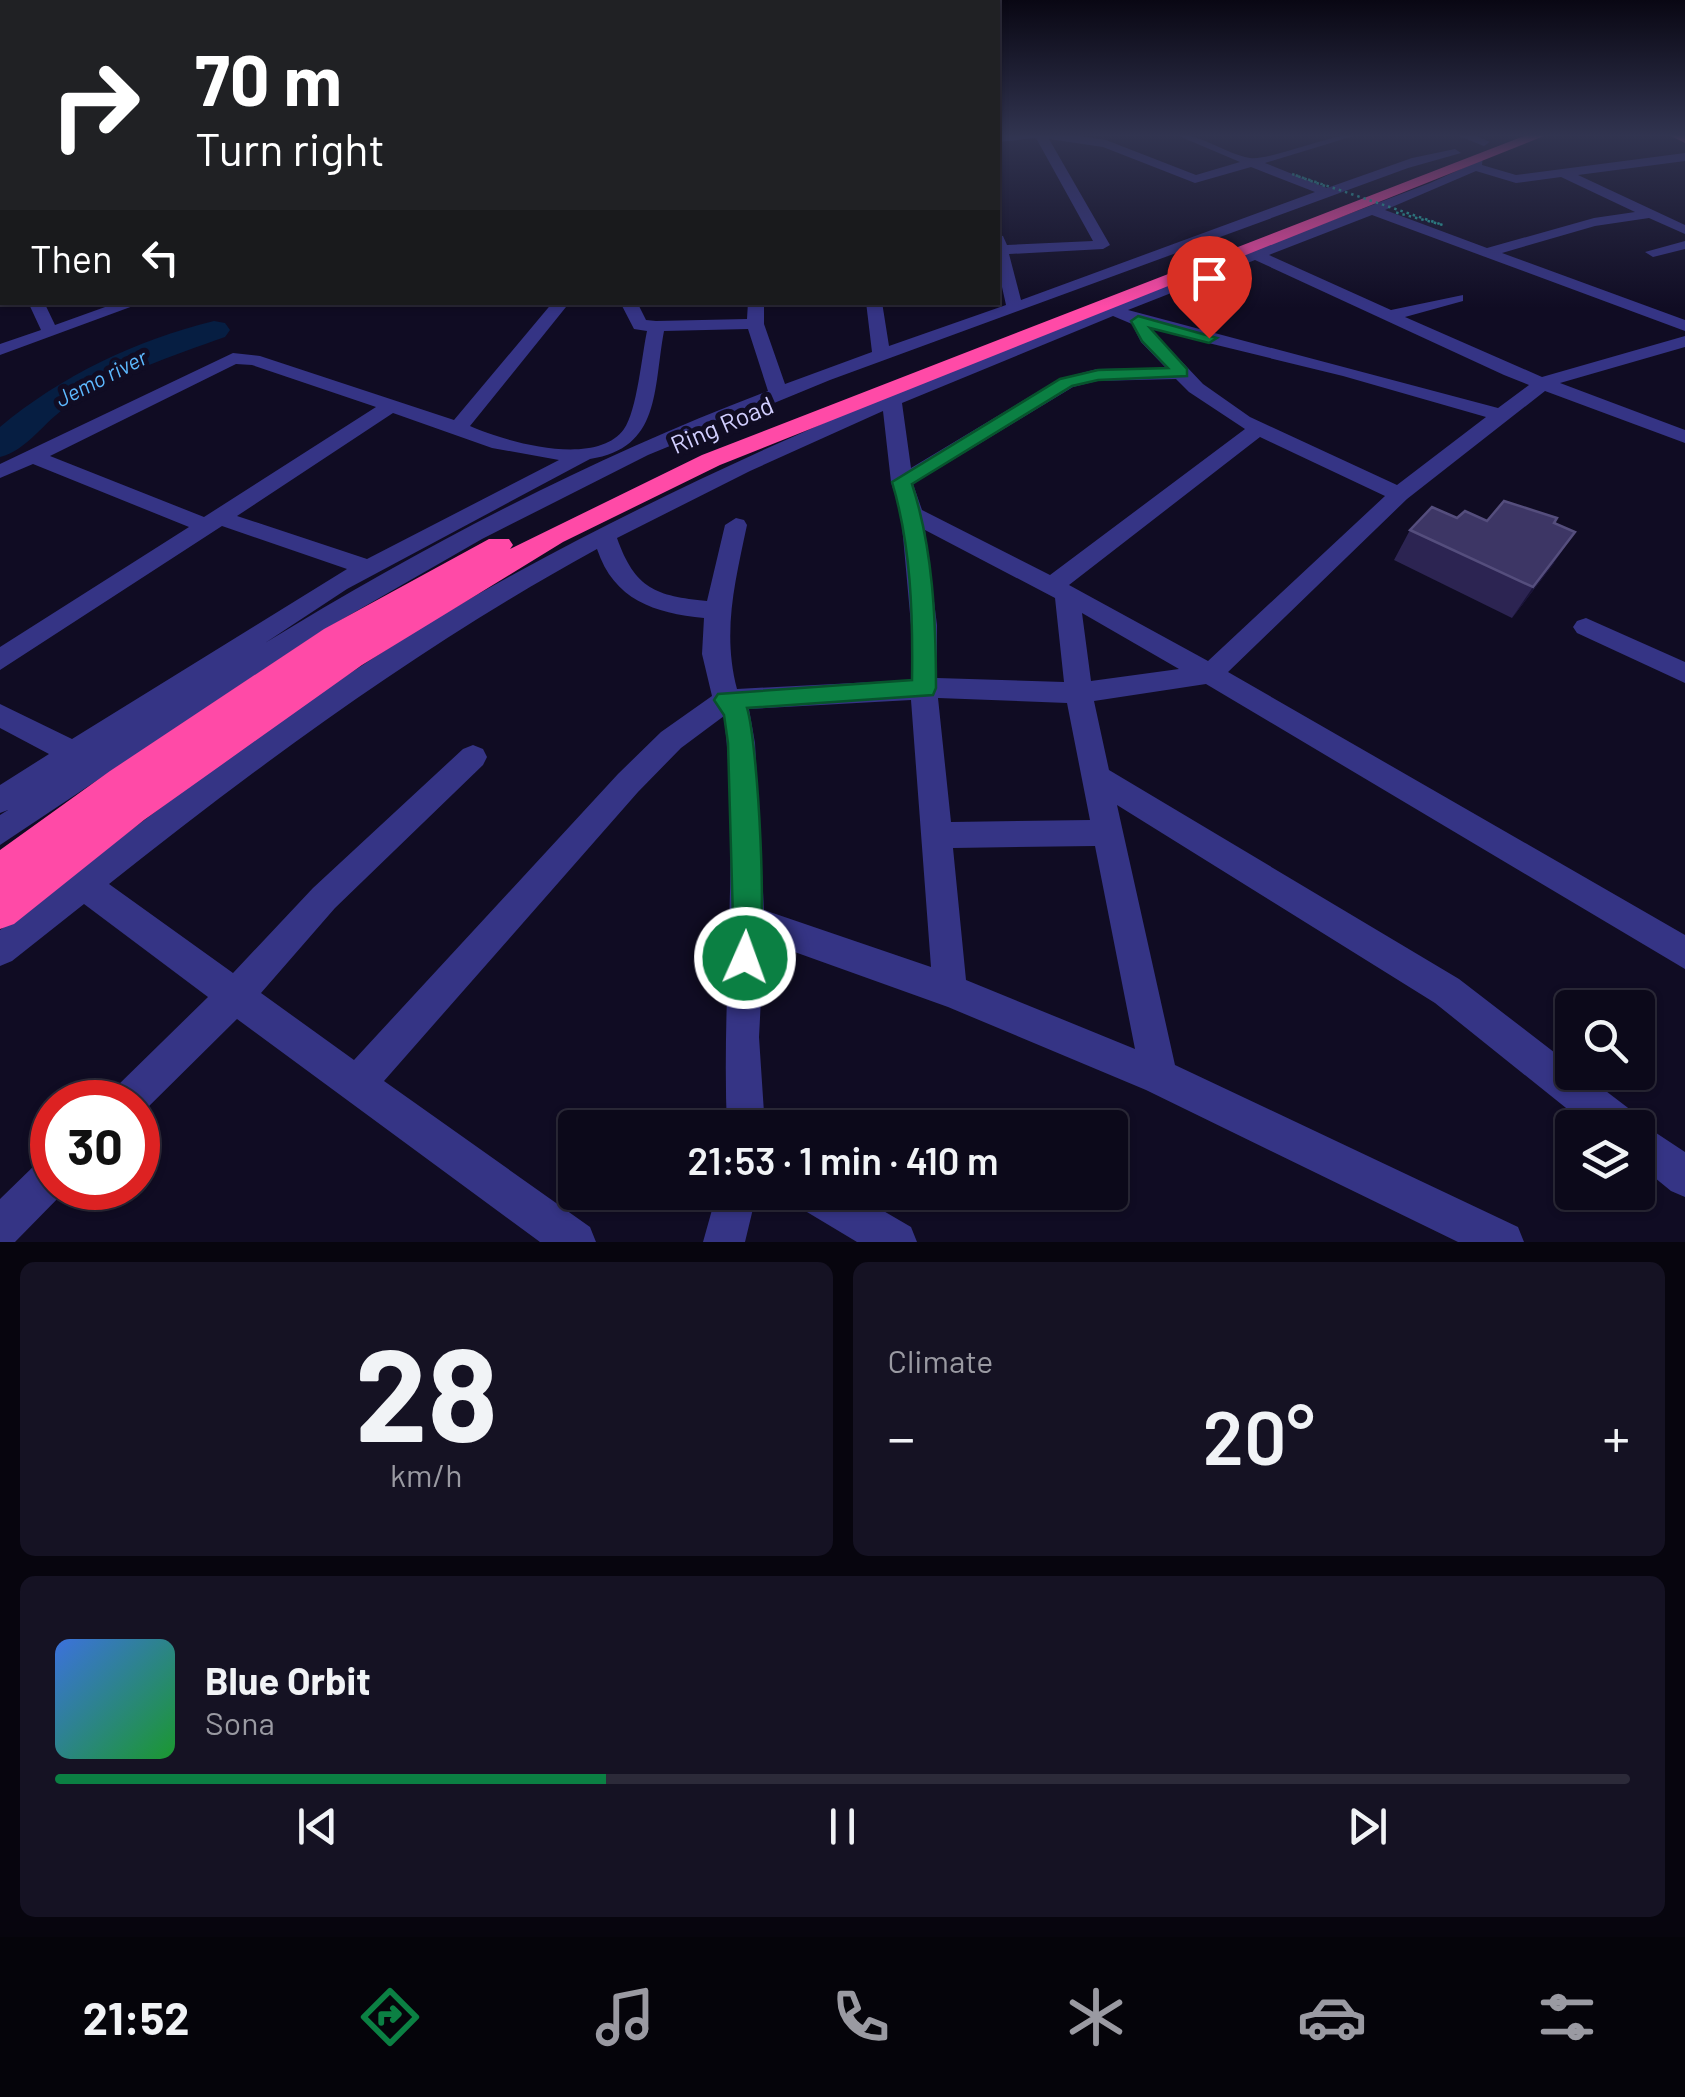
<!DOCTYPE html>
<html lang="en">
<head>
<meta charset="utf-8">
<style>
  body { margin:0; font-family:Barlow,sans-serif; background:#151223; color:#f1f3f6; height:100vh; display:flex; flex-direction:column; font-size:38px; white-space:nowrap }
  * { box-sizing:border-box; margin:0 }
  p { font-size:32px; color:#9a9aa2 }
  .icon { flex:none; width:55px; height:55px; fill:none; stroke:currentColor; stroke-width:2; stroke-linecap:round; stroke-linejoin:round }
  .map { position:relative; height:1242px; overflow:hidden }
  .details { display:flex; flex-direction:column; gap:20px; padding:20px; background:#07050e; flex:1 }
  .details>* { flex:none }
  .guide { position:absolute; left:0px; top:0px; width:1000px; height:305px; box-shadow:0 2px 8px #0004,0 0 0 2px #2c2a39; background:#202124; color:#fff; overflow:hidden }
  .controls { position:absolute; left:1555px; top:990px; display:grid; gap:20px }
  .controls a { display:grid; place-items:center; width:100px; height:100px; border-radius:10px; background:#0c091a; box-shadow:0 2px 8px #0004,0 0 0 2px #2c2a39; font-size:50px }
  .speed { position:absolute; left:30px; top:1080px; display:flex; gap:20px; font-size:50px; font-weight:700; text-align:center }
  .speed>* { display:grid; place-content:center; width:130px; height:130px; border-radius:50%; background:#0c091a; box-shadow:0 2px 8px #0004,0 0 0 2px #2c2a39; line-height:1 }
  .speed .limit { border:15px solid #d22; background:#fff; color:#111 }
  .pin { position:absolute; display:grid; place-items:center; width:85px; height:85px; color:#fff; margin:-102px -42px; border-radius:50% 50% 50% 0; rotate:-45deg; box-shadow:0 0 10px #0007 }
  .pin .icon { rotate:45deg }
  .me { position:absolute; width:110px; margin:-55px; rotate:2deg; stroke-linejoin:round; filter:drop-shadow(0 0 8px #0008) }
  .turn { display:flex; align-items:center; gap:35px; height:210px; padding:0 30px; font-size:45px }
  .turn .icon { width:130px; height:130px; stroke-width:2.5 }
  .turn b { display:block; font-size:70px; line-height:85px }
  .then { display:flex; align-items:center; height:95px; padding:0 30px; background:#0003; gap:20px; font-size:38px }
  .big { font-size:75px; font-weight:600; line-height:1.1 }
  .details .tile { flex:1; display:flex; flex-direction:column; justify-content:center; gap:15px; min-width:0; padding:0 35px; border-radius:15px; background:#151223 }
  .details .dial { align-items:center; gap:0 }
  .dial b { font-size:130px; line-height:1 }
  .song { display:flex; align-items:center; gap:30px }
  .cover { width:120px; height:120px; border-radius:15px; background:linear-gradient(135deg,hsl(220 70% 55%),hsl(130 70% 35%)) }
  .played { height:10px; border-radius:5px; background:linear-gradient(90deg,#0b8043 35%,#2c2a39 35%) }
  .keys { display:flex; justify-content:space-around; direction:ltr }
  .heat { display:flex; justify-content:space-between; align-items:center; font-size:55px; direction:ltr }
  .details .tiles { flex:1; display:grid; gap:20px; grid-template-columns:1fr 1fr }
  .tile:last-child { grid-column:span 2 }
  .trip { position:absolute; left:558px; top:1110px; width:570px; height:100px; border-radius:10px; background:#0c091a; box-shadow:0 2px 8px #0004,0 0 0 2px #2c2a39; font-weight:600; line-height:100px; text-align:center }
  .tabs { display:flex; height:160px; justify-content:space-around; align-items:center; background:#05040a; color:#9a9aa2 }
  .tabs .icon { width:70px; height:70px }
  .tabs .current { color:#0b8043 }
  .tabs b { font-size:45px; color:#f1f3f6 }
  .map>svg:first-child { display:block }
</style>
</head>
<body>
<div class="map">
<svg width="1685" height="1242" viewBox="0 0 1685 1242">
  <rect width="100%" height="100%" fill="#100c23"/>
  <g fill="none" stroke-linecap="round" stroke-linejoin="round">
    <path fill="#061e42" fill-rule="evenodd" d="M214,321L225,323L230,330L225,337C171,356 116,375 68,406C44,421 28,450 0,457V427C61,376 136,340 214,321Z"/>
    <path fill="#353485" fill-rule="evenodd" d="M0,134H2V142L0,141Z
      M998,134H1067L1106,140L1196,175L1240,162L1174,134C1203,134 1223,153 1250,158C1270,161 1329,134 1360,134L1265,163L1327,188L1412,158L1455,149L1461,153L1408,168L830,380L648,455L482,539L320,632L0,845V815L8,810L0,813V785L49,754L0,728V704L72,739L347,569L222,526L0,670V647L189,527L33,464L0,478V464L233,353L260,356L454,420L553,302H576L566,307L470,426C506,442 596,468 624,429C637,411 642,354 647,331L634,329L620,302H637L646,320L656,321L747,319L748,302H764V324L785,384L872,352L866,302H882L889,346L1006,305L998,269V235L1003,236L1007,245L1093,241L1036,138L998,142ZM1049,139L1103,147L1195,183L1251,167L1315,192L1021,300L1009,254L1103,249L1110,245ZM748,329L768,391C593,457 425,545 265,643L347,589L590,459C661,448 653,390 664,331ZM236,364L252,365L376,407L204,517L50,456ZM393,413L492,448L559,460L367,559L237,516Z
      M1454,134H1472L1490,142L1484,146Z
      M0,152H2V160H0Z
      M1685,153V161L1578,175L1685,225V234L1649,218L1595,226L1502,253L1685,320V331L1372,215L1269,255L1391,310L1463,295V301L1405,317L1542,377L1685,336V347L1560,383L1685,430V443L1545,391L1407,499L1228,672L1685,935V969L1206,684L1094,701L1109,770L1459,979L1572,1066V1072H1581L1636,1114L1638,1121L1685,1152V1197L1671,1191L1638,1164V1128H1591L1435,1003L1117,805L1175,1065L1518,1227L1524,1242H1458L1146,1090L948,1007L764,941L759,1037L765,1128H727C721,990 740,853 724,716L681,748L638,792L384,1081L590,1227L596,1242H540L237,1019L140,1115L138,1117V1102H108L114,1089L208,997L84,904L12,961L0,966V930C166,803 332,673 516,573C807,414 1121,301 1430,183L1470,165L1475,155H1483L1482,165L1516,175ZM1476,171L1516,183L1561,177L1635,212L1594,218L1487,248L1385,210ZM1255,260L1504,375L1529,385L1498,408L1128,310ZM1113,316L1132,324L1141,342L1166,368L1097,369L1059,379L911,468L902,403ZM1151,329L1343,376L1486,417L1397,485L1250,417L1203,384ZM1176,379L1189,392L1245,429L1050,575L922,510L913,484L1073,387L1097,381ZM883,411L891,482L901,514L911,625V680L737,689C722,632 735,582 747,525L744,520L736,518L725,525L707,601C656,596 635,589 617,538L750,471ZM1260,437L1385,496L1208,661L1069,585ZM925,530L1055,598L1064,682L937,678V625ZM597,549C614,600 654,613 704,618L702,654L712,696L661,732L618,774L354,1060L261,993L335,908L483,765L487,757L483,749L473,745L463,749L313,888L233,973L109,884C264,761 423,644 597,549ZM1082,613L1179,669L1091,681ZM938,698L1067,703L1090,820L951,822ZM911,700L931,967L764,910L755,743L749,709ZM1095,846L1135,1049L966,980L953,848Z
      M0,239H2V252L0,251Z
      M1685,241V249L1653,257L1645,252Z
      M0,286H2V296H0Z
      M28,302H44L55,325L119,302H144L0,355V344L41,330Z
      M1586,618L1685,662V683L1577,633L1573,627L1577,621Z
      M52,1156V1188L66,1190L15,1242H0V1199L38,1162Z
      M717,1192H757L745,1242H703Z
      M791,1192H851L911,1227L917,1242H857L797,1206Z"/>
    <path fill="#ff4aa7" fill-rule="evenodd" d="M1529,134H1549L720,465L563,542L362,665L144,820L14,924L0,929V850L110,771L324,629L489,539H509L513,545L510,549L702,455Z
      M1667,134H1685V143Z"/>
    <path stroke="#27bbad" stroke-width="2.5" stroke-dasharray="2.5 4" stroke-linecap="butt" d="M1325,186L1292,174L1443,225L1394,212"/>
  </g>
  <path fill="#2c2452" d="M1457,518L1554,523V563L1512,618L1394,560L1410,530Z"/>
  <path fill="#191337" d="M1575,532L1554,563L1512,618L1533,587Z"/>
  <path fill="#3d3665" stroke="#554e7d" stroke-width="2.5" d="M1504,501L1557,518L1554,523L1575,532L1533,587L1410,530L1432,507L1457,518L1465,511L1487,521Z"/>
  <linearGradient id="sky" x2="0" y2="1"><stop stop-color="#090713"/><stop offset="0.44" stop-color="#313450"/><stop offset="1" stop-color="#313450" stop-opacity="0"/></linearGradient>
  <rect width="1685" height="308" fill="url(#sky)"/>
  <path fill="#0b8043" stroke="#07532c" stroke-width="2.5" d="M1138,316L1217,338L1209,343L1150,328L1187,369V376L1098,380L1072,386L912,484C933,549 936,620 936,688L933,695L747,708C758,743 769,940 756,969L745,973L734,969L730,958L733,920L728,743L724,715L714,700L718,694L912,680C913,614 911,545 892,482L1060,379L1098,370L1168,368L1142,341L1131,321Z"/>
  <g text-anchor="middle" stroke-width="10" stroke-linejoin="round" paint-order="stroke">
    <g font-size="22" font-style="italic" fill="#5db9ff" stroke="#100c23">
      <text transform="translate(101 378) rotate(-27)" y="8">Jemo river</text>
    </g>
    <g font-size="25" fill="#d2cfff" stroke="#100c23">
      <text transform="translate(722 425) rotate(-23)" y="9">Ring Road</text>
    </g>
  </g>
</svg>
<div class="controls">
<a><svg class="icon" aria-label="search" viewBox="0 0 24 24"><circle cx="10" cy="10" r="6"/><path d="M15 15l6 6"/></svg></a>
<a><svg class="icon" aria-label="layers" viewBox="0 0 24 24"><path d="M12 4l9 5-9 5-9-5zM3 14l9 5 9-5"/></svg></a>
</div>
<div class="speed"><div class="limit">30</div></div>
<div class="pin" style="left:1209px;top:338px;background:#d93025"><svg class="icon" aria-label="arrive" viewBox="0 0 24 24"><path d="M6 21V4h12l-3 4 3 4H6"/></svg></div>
<svg class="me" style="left:745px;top:958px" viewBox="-20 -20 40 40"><circle r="17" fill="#0b8043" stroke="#fff" stroke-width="3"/><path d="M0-11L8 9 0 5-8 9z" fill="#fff"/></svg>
<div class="trip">21:53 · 1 min · 410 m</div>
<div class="guide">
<div class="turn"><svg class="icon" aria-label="right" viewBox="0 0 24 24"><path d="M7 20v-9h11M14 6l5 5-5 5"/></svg><div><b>70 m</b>Turn right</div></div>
<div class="then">Then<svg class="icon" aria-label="left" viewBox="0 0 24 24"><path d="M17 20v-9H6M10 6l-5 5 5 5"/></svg></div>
</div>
</div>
<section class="details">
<div class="tiles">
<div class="tile dial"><b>28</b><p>km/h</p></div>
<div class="tile"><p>Climate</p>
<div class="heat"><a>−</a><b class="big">20°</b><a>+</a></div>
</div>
<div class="tile">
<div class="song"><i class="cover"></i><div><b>Blue Orbit</b><p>Sona</p></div></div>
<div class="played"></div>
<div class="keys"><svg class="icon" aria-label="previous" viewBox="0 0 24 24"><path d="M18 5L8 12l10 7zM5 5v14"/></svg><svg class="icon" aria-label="pause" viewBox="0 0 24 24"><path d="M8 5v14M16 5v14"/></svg><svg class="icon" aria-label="next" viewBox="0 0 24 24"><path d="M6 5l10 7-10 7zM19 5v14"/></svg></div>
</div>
</div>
</section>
<nav class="tabs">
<b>21:52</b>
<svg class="icon current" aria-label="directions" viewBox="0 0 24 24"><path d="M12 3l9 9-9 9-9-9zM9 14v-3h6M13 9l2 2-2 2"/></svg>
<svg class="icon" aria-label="music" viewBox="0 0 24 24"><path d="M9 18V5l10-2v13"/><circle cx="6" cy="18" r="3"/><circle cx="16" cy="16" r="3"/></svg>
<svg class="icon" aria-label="phone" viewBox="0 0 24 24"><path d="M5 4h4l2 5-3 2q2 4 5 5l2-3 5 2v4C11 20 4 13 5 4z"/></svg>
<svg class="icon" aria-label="climate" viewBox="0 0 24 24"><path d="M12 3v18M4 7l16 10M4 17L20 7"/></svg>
<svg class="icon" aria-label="car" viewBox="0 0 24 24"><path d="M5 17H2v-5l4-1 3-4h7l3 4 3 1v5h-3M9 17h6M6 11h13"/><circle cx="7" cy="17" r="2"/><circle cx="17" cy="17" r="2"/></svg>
<svg class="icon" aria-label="filters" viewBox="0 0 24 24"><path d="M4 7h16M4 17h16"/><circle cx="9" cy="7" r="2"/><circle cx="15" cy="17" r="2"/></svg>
</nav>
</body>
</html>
